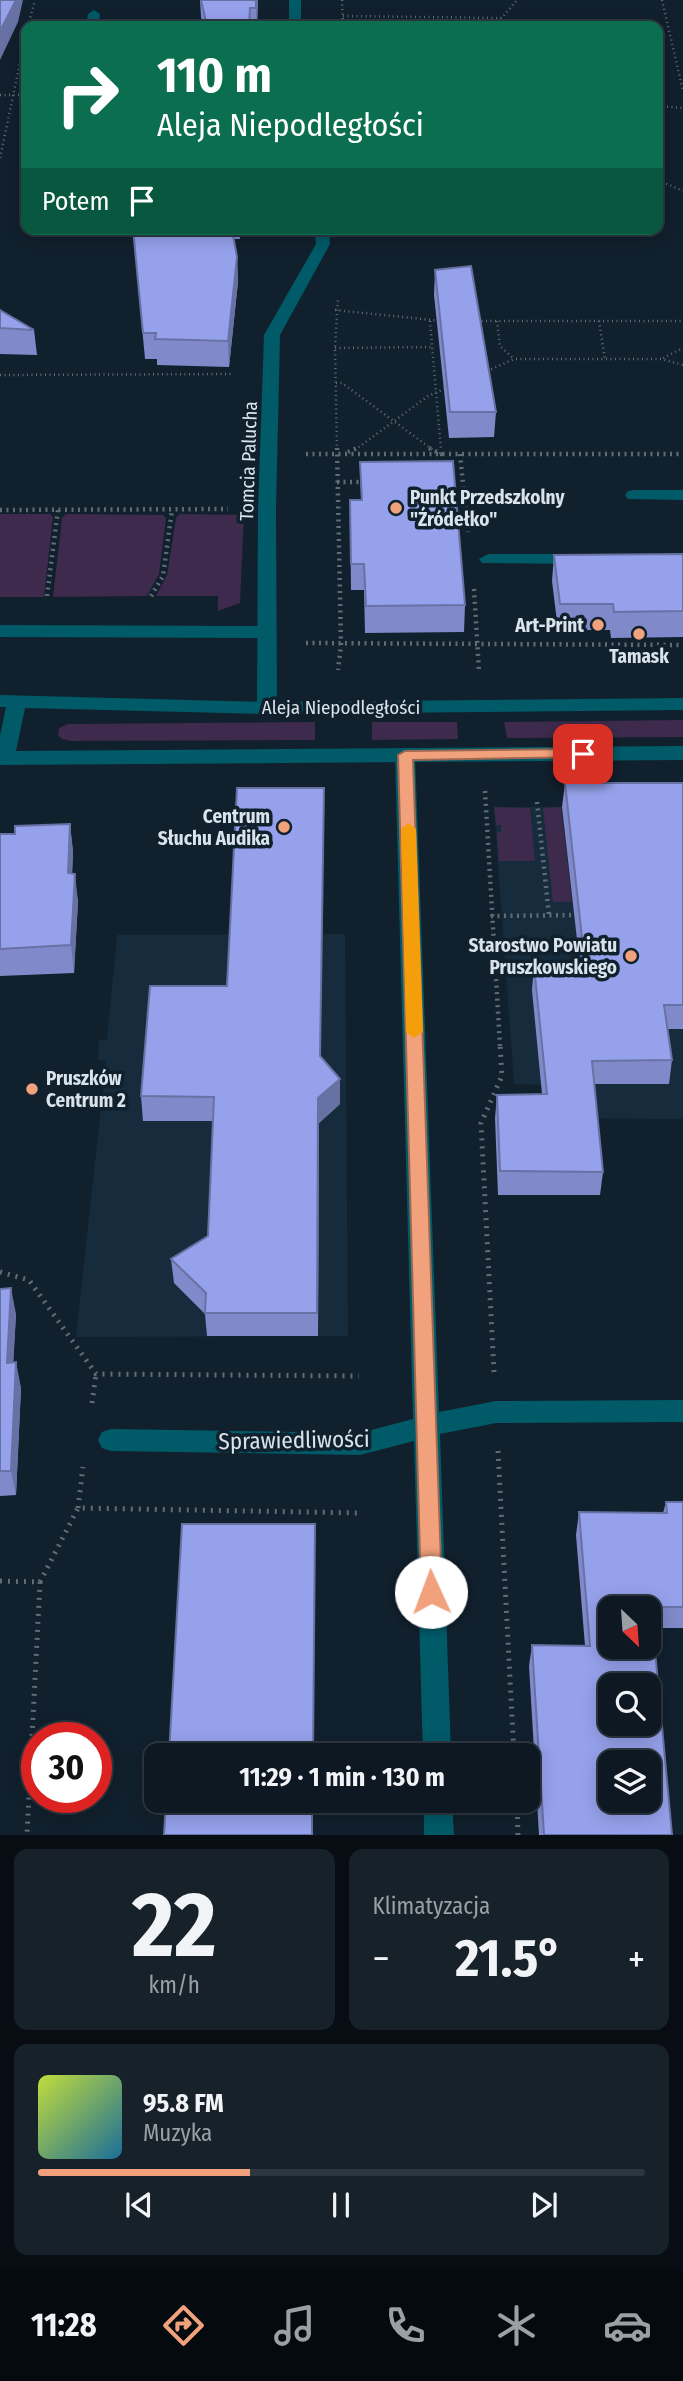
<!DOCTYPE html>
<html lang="pl">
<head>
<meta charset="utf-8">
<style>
  body { margin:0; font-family:"Fira Sans Condensed",sans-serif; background:#16212a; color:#f1f3f6; height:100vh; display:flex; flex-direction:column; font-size:26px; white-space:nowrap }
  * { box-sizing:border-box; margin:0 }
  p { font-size:23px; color:#9aa0a5 }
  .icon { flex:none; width:38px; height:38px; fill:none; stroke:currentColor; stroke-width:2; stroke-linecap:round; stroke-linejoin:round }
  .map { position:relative; height:1835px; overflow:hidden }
  .panel { display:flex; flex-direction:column; gap:14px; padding:14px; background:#070d13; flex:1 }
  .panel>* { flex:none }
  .guide { position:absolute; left:21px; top:21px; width:642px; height:214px; border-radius:14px; box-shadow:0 4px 18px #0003,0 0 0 2px #2d3740; background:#0b6e4f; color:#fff; overflow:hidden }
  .needle { width:46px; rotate:155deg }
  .buttons { position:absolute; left:598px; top:1596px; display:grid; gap:14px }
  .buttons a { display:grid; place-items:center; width:63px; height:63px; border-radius:14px; background:#0d1822; box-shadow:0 4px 18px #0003,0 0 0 2px #2d3740; font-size:35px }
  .speed { position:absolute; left:21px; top:1722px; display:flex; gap:14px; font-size:35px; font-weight:700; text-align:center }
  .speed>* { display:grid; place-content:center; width:91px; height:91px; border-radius:50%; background:#0d1822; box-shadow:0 4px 18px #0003,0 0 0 2px #2d3740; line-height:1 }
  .speed .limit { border:10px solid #d22; background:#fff; color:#111 }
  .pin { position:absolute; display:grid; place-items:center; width:60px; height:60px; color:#fff; margin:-30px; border-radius:14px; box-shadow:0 4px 10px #0006 }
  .me { position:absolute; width:77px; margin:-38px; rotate:358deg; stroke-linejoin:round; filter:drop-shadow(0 0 5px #0008) }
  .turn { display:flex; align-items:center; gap:24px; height:147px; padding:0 21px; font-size:32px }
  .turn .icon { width:91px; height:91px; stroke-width:2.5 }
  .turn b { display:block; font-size:49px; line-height:60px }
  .then { display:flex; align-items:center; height:66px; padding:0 21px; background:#0003; gap:14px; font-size:26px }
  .big { font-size:52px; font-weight:700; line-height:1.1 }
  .panel .tile { flex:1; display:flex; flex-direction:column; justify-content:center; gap:10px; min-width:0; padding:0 24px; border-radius:14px; background:#16212a }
  .panel .dial { align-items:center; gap:0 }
  .dial b { font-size:91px; line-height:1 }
  .song { display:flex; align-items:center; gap:21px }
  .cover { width:84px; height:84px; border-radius:10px; background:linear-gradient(135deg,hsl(70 70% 55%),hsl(200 70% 35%)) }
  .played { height:7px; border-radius:4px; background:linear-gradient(90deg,#f1a17c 35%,#2d3740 35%) }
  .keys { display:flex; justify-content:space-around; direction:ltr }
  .heat { display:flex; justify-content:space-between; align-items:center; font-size:38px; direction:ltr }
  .panel .tiles { flex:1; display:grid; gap:14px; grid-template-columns:1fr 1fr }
  .tile:last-child { grid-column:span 2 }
  .trip { position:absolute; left:144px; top:1743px; width:396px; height:70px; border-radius:14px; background:#0d1822; box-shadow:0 4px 18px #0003,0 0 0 2px #2d3740; font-weight:700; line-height:70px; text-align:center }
  .tabs { display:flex; height:112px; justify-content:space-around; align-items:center; background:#050a0e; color:#9aa0a5 }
  .tabs .icon { width:49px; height:49px }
  .tabs .current { color:#f1a17c }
  .tabs b { font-size:32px; color:#f1f3f6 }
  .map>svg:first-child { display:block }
</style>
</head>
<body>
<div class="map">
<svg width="683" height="1835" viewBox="0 0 683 1835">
  <rect width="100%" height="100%" fill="#11202d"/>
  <path fill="#162c3c" d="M683,806V1119L547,1118L545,1085L514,1084L494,807Z
    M345,934L348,1336L76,1337L106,1061L98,1060L99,1040H107L117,935Z"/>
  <path fill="#3d2a4d" d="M0,514H50L53,517L44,597H0Z
    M66,514L163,515L166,518L159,574L147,596L53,597L62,518Z
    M180,514L244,515L240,603L218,611V596H156L167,575L176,518Z
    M683,720V737L507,738L504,722Z
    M315,722V740L71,741L62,739L58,735L59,728L68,724Z
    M372,722H457L458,739L372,740Z
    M494,807L530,808L535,861H499L497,833L501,832V825H496Z
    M561,807L572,902H553L543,808Z"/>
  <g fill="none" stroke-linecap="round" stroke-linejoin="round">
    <path stroke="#606d78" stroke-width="2.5" stroke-dasharray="1 3.5" stroke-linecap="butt" d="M342,0L343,26
      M662,0L683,91
      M343,16L502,18
      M29,22H56
      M28,26L35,0
      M495,26L517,0
      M0,95H26
      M658,106L683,108
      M0,158L26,34
      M658,180L683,191
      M335,310L441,321
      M430,321L441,450
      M477,321H683
      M497,321L500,346L514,359
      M599,321L605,359
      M335,348L433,347
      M663,358L683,348
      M483,373L514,359H662L683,365
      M0,375L234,374
      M336,383H342L433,450
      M337,450L335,348L338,298
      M355,450L428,396L449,387"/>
    <path stroke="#606d78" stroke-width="4.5" stroke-dasharray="2 4.5" stroke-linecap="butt" d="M337,448L341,645L338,670
      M429,448L441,454V448
      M348,452L357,448
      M306,454H683
      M460,454L468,532
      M337,482H364
      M0,510L228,509
      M474,589L479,671
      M47,596L58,510
      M151,596L163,576L172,510
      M306,643L683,645
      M485,791L500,1046
      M537,802L549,915
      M491,916L578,915"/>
    <path stroke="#606d78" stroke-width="5" stroke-dasharray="2 6" stroke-linecap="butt" d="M0,1272L29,1280L96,1374L359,1376
      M494,1372L481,1123L502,1076L500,1044
      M92,1403L96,1374
      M498,1451L514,1755
      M78,1508L83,1467
      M0,1581L40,1582L27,1835
      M40,1582L78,1508L361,1513
      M517,1801L518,1835"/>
    <path fill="#005a68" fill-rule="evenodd" d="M94,10L100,14L98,26H86L88,14Z
      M634,490H683V500L628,499L625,495L628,491Z
      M488,554H583L592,559L583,564L482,563L479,559Z
      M0,625L267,626L276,632L267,638L0,637Z"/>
    <path fill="#005a68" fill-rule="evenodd" d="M289,0H301V26H289Z
      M315,229H329L330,244L280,335L276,509L277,708L274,712H260L257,708L258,509L264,335L316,244Z
      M405,748L412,750L415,755L439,1412L496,1401L683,1400V1422L496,1423L440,1434L451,1755H423L414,1441L360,1455L111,1451L102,1448L98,1440L102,1432L111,1429L360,1433L413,1419L395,755L398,750Z
      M424,1801H452L454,1835H424Z"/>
    <path fill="#005a68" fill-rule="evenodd" d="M0,695L267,702L683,698V710L267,714L25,708L16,751L683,746V760L0,765V736L6,707H0Z"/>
  </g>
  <path fill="#808aca" d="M200,0H258L257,26H203L201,17Z
    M133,229H239L240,239H234L237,257L238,282L229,367L157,365V359H145Z
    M435,270L496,412L494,437L449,438L434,295Z
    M0,310L34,330L37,355L0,354Z
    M360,462L465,605L464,632L365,633L364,590H351L350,500H361Z
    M683,554V637L611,638L610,630H558L552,581L554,555Z
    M565,783H683V1029H668L672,1060L669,1084H594L603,1172L600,1195H498L495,1118L497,1095L542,1094L532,990L534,966H580L562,807Z
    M324,788L320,1056L340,1104L319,1123L318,1336H207L205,1314L174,1283L171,1259L208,1236L213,1121H143L141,1096L227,986Z
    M70,824L73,852L72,874L78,901L74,973L0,976V834H15Z
    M0,1289L16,1314L13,1362L21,1388L16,1495L0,1496Z
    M666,1502H683V1628H653L672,1835H539L529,1666L532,1645L585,1646L576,1535L579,1512L663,1513Z"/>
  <path fill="#6871a4" d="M16,0H23L18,22L0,60V31Z
    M256,0H258L257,26L256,8Z
    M237,257L238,282L229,367L228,341Z
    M324,788V813L320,1080V1056Z
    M70,824L73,852L71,900L68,873Z
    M75,874L78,901L74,973L71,945Z
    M340,1079V1104L319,1123L318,1336V1098Z
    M11,1288L16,1314L12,1388L7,1363Z
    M16,1362L21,1388L16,1495L11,1471Z"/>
  <path fill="#95a1eb" stroke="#6871a4" stroke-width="2" fill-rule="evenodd" d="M0,0H16L0,31Z
    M201,0H256V8H250L249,26H207Z
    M133,229H232L237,257L228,341L155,339L156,333H143Z
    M471,266L496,412H450L435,270Z
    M0,310L34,330L0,328Z
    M453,461L465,605L366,606L364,564H351L350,500H362L360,462Z
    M683,554V611L614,612L613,604H560L554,555Z
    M565,783H683V1005H664L672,1060L592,1061L603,1172L500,1171L497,1095L547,1094L534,966L585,965Z
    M237,788H324L320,1056L340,1079L318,1098L317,1313H205L206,1293L171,1259L208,1236L214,1097L141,1096L150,986H227Z
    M70,824L68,873L75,874L71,945L0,949V834H15V826Z
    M11,1288L7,1363L16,1362L11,1471H0V1289Z
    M666,1502H683V1607H651L672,1835H544L532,1645L590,1646L579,1512L667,1513ZM611,1608H649V1647H611ZM611,1685H649V1724H611ZM611,1762H649V1801H611Z
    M182,1524H315L313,1755H169Z
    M166,1801H312V1835H164Z"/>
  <path fill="#f1a17c" stroke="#9d6951" stroke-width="2" d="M583,749L588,750L590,754L588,757L413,760L442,1592L439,1599L431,1602L424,1599L421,1592L398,755L405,751Z"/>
  <path fill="#f59e0b" d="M408,823L416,829L423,1032L414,1038L406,1032L401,829Z"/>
  <g fill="#f1a17c" stroke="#11202d" stroke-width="2.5">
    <circle cx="396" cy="508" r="7"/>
    <circle cx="598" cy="625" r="7"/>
    <circle cx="639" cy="634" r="7"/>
    <circle cx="284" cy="827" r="7"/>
    <circle cx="631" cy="956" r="7"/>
    <circle cx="32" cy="1089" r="7"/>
  </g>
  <g text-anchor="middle" stroke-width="7" stroke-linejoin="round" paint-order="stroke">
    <g font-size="19" fill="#d9e3eb" stroke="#11202d">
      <text transform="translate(248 461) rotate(-88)" y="7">Tomcia Palucha</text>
      <text x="341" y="714">Aleja Niepodległości</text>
    </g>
    <g font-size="19" font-weight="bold" fill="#d9e3eb" stroke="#11202d" text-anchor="end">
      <text x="410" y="504" text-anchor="start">Punkt Przedszkolny<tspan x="410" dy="22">"Źródełko"</tspan></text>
      <text x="584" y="632">Art-Print</text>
      <text x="639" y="663" text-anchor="middle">Tamask</text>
      <text x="270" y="823">Centrum<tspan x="270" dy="22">Słuchu Audika</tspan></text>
      <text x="617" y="952">Starostwo Powiatu<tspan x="617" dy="22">Pruszkowskiego</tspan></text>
      <text x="46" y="1085" text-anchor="start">Pruszków<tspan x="46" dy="22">Centrum 2</tspan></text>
    </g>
    <g font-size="23" fill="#d9e3eb" stroke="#11202d">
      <text transform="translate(294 1440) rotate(-1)" y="8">Sprawiedliwości</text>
    </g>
  </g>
</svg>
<div class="buttons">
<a><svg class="needle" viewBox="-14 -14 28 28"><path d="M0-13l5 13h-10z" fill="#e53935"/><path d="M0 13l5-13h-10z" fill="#9aa0a5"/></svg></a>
<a><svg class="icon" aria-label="search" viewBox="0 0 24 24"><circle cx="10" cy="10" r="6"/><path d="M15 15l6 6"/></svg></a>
<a><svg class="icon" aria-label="layers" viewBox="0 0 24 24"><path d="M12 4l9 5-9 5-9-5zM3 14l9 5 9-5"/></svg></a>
</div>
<div class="speed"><div class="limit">30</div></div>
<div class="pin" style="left:583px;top:754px;background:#d93025"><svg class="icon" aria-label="arrive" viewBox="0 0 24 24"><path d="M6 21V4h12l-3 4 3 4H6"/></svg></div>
<svg class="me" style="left:431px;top:1592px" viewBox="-20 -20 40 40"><circle r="19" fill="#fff"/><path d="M0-13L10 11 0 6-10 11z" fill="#f1a17c"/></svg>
<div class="trip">11:29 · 1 min · 130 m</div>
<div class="guide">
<div class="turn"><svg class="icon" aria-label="right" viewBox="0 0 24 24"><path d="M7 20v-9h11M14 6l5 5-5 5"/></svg><div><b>110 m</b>Aleja Niepodległości</div></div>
<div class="then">Potem<svg class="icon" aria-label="arrive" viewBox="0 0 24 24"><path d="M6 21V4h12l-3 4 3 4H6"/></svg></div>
</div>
</div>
<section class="panel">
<div class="tiles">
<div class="tile dial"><b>22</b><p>km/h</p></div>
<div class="tile"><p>Klimatyzacja</p>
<div class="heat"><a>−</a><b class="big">21.5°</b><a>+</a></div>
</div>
<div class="tile">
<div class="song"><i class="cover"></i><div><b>95.8 FM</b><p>Muzyka</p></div></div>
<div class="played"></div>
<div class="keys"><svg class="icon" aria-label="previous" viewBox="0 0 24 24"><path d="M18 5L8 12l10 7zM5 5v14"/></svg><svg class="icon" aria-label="pause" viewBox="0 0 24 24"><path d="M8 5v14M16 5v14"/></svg><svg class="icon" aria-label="next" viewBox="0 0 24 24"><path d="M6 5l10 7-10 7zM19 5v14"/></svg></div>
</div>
</div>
</section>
<nav class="tabs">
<b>11:28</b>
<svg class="icon current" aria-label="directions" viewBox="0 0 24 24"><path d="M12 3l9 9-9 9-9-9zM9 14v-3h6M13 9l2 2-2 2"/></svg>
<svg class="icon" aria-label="music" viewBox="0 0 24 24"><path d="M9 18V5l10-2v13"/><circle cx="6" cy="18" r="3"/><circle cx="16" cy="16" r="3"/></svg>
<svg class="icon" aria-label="phone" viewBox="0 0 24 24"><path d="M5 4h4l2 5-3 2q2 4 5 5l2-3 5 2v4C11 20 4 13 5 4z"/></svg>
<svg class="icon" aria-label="climate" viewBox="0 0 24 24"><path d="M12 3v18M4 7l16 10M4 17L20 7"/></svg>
<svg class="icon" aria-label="car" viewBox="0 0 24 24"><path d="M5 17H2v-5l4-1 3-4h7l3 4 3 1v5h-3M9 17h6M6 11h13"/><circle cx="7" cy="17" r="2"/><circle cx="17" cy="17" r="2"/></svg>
</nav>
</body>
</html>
